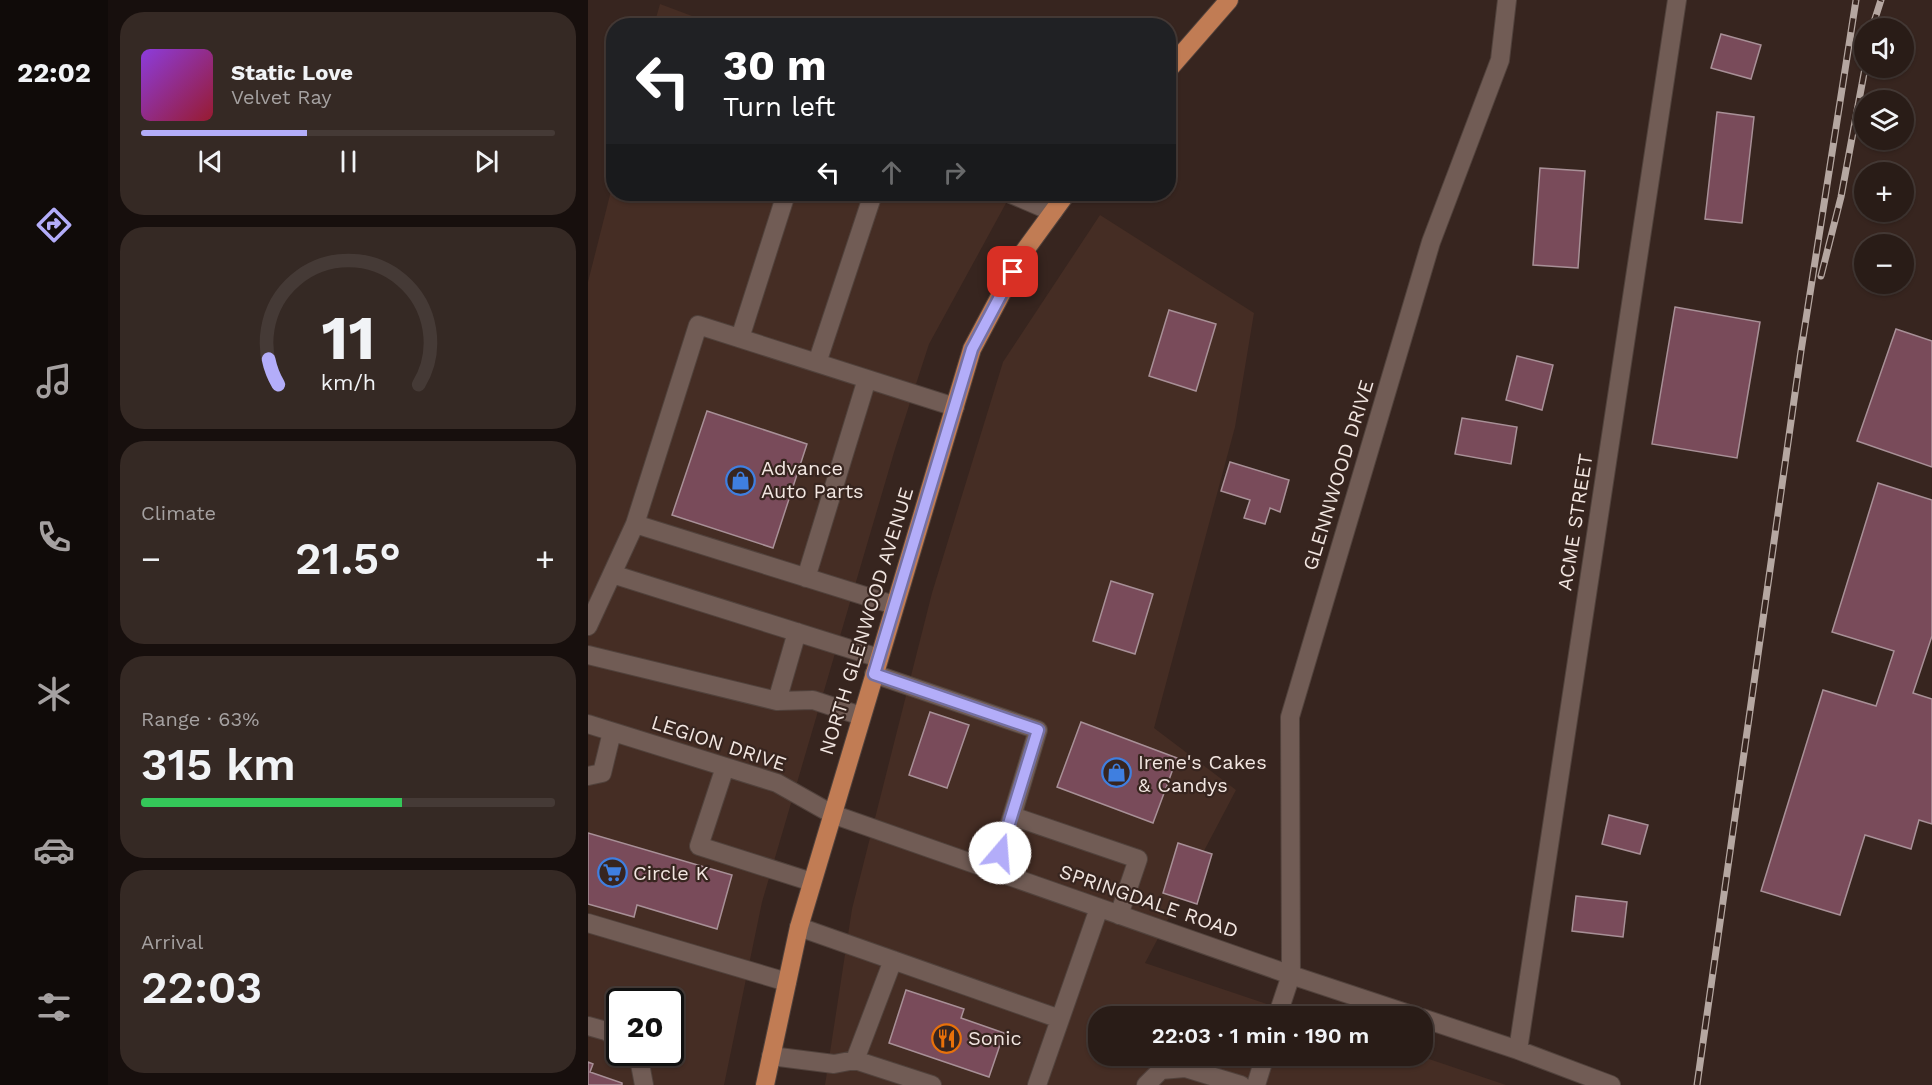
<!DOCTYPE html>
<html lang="en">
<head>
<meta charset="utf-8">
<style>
  body { margin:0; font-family:"Work Sans",sans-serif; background:#352924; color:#f1f3f6; height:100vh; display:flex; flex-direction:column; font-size:22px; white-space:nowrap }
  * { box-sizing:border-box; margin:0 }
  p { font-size:20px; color:#a5a1a1 }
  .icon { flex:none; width:33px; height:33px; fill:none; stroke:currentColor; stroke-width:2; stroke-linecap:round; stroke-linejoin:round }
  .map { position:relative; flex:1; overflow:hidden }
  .side { display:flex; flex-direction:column; gap:12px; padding:12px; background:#170f0d; width:480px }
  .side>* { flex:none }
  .top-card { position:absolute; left:18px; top:18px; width:570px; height:183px; border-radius:24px; box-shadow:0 2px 4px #0004,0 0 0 2px #453a36; background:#202124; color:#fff; overflow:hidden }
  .tools { position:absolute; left:1266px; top:18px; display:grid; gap:12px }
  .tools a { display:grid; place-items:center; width:60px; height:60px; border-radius:50%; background:#291c17; box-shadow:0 2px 4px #0004,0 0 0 2px #453a36; font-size:30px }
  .speed { position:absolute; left:18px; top:988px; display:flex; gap:12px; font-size:30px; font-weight:700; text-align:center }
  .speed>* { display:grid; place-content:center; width:78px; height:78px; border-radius:50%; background:#291c17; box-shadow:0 2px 4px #0004,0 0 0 2px #453a36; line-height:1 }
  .speed .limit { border:3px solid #111; border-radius:9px; background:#fff; color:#111 }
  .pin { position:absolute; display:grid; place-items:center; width:51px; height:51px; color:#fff; margin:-26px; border-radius:12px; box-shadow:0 3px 9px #0006 }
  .me { position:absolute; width:66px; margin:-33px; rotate:18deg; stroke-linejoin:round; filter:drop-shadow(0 0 4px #0008) }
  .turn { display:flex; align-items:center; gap:21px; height:126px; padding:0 18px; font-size:27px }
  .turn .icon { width:78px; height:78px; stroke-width:2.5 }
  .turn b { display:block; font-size:42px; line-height:51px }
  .lanes { display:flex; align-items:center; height:57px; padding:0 18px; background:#0003; justify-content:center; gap:30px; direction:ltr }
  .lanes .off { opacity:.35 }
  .big { font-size:45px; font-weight:600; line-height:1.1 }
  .side .tile { flex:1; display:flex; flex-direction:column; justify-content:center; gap:9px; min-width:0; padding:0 21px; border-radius:24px; background:#352924 }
  .side .dial { align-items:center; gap:0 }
  .dial svg { height:156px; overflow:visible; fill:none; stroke:#453a36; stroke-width:7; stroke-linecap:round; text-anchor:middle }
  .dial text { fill:#f1f3f6; stroke:none }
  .song { display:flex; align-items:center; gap:18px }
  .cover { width:72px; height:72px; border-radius:9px; background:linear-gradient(135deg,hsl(270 70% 55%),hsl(350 70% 35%)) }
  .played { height:6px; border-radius:3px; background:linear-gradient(90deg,#b3adf9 40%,#453a36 40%) }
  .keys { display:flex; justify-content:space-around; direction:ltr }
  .heat { display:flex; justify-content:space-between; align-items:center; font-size:33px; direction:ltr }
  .charge { height:9px; border-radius:4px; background:linear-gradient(90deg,#34c759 63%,#453a36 0) }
  .trip { position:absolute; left:500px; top:1006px; width:345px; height:60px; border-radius:24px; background:#291c17; box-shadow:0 2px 4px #0004,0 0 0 2px #453a36; font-weight:600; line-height:60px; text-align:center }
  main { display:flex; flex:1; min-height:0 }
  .dock { display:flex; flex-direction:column; width:108px; justify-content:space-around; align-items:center; background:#100b09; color:#a5a1a1 }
  .dock .icon { width:42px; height:42px }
  .dock .on { color:#b3adf9 }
  .dock b { font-size:27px; color:#f1f3f6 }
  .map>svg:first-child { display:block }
</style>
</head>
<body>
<main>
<nav class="dock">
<b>22:02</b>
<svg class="icon on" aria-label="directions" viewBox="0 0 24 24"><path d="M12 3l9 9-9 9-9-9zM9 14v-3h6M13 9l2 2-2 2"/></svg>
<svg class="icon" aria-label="music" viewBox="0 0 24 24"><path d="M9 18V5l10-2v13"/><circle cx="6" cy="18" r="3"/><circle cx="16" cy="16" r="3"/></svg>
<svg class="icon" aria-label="phone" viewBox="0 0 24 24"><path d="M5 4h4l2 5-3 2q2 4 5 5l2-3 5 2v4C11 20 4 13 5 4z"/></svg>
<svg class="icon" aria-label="climate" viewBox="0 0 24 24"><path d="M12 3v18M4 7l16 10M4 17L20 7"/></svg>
<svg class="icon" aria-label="car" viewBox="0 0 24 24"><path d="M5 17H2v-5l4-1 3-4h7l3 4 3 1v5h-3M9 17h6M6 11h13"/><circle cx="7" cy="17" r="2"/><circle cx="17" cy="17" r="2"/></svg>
<svg class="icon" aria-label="filters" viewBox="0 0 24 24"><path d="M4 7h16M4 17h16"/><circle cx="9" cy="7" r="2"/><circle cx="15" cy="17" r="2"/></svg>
</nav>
<section class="side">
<div class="tile">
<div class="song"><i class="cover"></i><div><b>Static Love</b><p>Velvet Ray</p></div></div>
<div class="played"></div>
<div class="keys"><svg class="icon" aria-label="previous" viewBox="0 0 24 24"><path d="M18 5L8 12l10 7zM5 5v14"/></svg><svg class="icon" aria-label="pause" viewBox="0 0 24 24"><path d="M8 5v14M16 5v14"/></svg><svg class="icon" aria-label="next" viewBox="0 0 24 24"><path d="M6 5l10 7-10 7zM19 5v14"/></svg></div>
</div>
<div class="tile dial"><svg viewBox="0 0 100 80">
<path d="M14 69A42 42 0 1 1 86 69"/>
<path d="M14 69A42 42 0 0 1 9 56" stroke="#b3adf9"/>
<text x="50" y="56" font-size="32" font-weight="700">11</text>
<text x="50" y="72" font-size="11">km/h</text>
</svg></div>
<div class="tile"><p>Climate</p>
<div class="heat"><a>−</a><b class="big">21.5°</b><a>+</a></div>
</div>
<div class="tile"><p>Range · 63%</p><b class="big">315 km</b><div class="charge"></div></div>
<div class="tile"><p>Arrival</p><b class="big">22:03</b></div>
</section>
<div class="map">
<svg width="1344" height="1085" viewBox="0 0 1344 1085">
  <rect width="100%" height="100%" fill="#37251f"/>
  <path fill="#452d24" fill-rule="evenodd" d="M72,4L128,25H66Z
    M25,183L26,194H423L341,344L307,449L174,902L136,1085H0V282ZM32,1002H82V1053H32Z
    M512,215L666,313L647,427L566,728L648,790L557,963L717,1017H510V1056H832L918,1085H237L264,909L344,593L415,362Z"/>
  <path fill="#794b5a" stroke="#a89097" stroke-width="1.5" d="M1133,34L1173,45L1163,79L1123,68Z
    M1129,112L1166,117L1154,223L1117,219Z
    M952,168L997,171L990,268L945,265Z
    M1087,307L1172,322L1149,458L1064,444Z
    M581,310L628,324L608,391L561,376Z
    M1308,329L1344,341V467L1269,441Z
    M929,356L965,365L954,410L918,400Z
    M119,411L219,444L185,548L84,515Z
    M874,418L929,427L923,464L867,454Z
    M642,462L701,480L692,512L682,508L677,524L656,518L662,500L633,491Z
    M1290,483L1344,500V636L1325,693L1344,699V824L1331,820L1323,849L1277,835L1252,915L1173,891L1235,690L1288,706L1306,651L1244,632Z
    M523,581L565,594L547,654L505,641Z
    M342,712L381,725L359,788L321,775Z
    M493,722L589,758L565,823L469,787Z
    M1021,815L1060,825L1052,854L1014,844Z
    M0,833L144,875L129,929L49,905L46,917L0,904Z
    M590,843L624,854L609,904L575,893Z
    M988,896L1039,902L1035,937L984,931Z
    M318,990L376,1009L373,1018L416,1033L401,1077L301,1043Z
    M0,1062L5,1064L2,1072L34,1083V1085H0Z"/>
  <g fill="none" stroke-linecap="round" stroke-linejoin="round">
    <defs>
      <path id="minor" d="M423,194L465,212
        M152,338L198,194
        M229,363L285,194
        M47,524L306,605
        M24,574L47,524L110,325L367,407
        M218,578L279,379
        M0,626L24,574L291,658
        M0,655L189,701L209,632
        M286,674L450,730L424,816
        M189,701L225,700L273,716
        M0,724L189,783L244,814L703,975L830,1017
        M137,767L111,846L224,882
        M0,776L14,773L24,732
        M406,871L424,816L550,859L531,915
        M0,923L199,982
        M211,927L472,1019
        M689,1017L703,975L702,717L843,242L912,60L919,0
        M834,1018L930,1050L1023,1085
        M0,1026L18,1031L32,1040
        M930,1050L1089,0
        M50,1053L56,1085
        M183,1056L246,1064L267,1060L344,1085
        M267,1060L305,960
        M449,1085L511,908
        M558,1085L573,1070L597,1068L653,1085
        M668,1085L677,1056"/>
      <path id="major" d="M580,70L641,0
        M177,1085L211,927L384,349L435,253L478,194"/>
    </defs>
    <use href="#minor" stroke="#51423c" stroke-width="20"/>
    <use href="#major" stroke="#51423c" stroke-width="20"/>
    <use href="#minor" stroke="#715c55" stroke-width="18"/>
    <use href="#major" stroke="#c17c54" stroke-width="18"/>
    <defs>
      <path id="rail" d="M1284,28L1293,0
        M1233,276L1253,197L1277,68
        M1109,1085L1213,351L1268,0"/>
    </defs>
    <use href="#rail" stroke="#b5a7a1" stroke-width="7"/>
    <use href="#rail" stroke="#37251f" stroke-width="4.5" stroke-dasharray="14" stroke-linecap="butt"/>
  </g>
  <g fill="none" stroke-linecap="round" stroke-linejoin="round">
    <defs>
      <path id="route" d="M412,853L450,730L286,674L384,349L425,272"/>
    </defs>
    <use href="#route" stroke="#7470a2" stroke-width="15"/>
    <use href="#route" stroke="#b3adf9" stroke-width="10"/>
  </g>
  <defs>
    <symbol id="shop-ring" viewBox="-11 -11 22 22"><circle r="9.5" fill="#37251f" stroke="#3f7fe0" stroke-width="1.5"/><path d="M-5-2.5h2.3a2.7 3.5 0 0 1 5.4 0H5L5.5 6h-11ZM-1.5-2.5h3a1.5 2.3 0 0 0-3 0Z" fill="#3f7fe0"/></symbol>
    <symbol id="supermarket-ring" viewBox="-11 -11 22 22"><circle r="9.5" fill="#37251f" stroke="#3f7fe0" stroke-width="1.5"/><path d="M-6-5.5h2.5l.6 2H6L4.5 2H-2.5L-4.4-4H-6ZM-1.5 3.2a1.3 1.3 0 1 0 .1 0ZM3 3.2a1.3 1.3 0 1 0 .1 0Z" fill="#3f7fe0"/></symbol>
    <symbol id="restaurant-ring" viewBox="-11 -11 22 22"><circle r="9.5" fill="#37251f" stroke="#e8710a" stroke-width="1.5"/><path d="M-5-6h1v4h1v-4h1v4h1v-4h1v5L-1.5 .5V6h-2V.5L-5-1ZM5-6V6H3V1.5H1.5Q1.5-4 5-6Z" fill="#e8710a"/></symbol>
  </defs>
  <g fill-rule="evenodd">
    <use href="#shop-ring" x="136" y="464" width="33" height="33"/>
    <use href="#shop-ring" x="512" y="756" width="33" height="33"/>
    <use href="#supermarket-ring" x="8" y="856" width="33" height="33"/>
    <use href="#restaurant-ring" x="342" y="1022" width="33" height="33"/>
  </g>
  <g text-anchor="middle" stroke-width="4.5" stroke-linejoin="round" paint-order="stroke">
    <g font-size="20" fill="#f2e6e1" stroke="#37251f" text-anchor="start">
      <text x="173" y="475">Advance<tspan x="173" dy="23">Auto Parts</tspan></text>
      <text x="550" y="769">Irene's Cakes<tspan x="550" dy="23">&amp; Candys</tspan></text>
      <text x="45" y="880">Circle K</text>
      <text x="380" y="1045">Sonic</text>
    </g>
    <g font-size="20" fill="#f2e6e1" stroke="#37251f">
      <text transform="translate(750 475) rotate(-73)" y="7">GLENNWOOD DRIVE</text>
      <text transform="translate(987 522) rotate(-81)" y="7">ACME STREET</text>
      <text transform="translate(278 621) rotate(-73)" y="7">NORTH GLENWOOD AVENUE</text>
      <text transform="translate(131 743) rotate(18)" y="7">LEGION DRIVE</text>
      <text transform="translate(561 901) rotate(19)" y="7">SPRINGDALE ROAD</text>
    </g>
  </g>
</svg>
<div class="tools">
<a><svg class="icon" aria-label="sound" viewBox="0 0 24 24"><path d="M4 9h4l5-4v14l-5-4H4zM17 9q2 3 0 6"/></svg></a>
<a><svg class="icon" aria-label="layers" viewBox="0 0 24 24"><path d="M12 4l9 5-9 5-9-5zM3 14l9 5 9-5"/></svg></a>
<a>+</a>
<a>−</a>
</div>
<div class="speed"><div class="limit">20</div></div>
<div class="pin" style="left:425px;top:272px;background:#d93025"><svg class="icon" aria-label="arrive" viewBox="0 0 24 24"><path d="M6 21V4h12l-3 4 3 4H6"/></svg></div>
<svg class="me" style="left:412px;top:853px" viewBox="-20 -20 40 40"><circle r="19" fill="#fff"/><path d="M0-13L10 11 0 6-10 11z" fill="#b3adf9"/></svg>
<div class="trip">22:03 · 1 min · 190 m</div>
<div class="top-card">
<div class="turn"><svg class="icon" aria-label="left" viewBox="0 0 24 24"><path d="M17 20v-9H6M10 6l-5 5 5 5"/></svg><div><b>30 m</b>Turn left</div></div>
<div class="lanes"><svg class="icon" aria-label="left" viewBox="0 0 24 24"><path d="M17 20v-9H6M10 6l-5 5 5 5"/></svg><svg class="icon off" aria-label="ahead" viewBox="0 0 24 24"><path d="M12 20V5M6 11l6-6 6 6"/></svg><svg class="icon off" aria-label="right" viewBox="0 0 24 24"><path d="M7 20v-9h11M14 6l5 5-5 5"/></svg></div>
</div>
</div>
</main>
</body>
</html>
